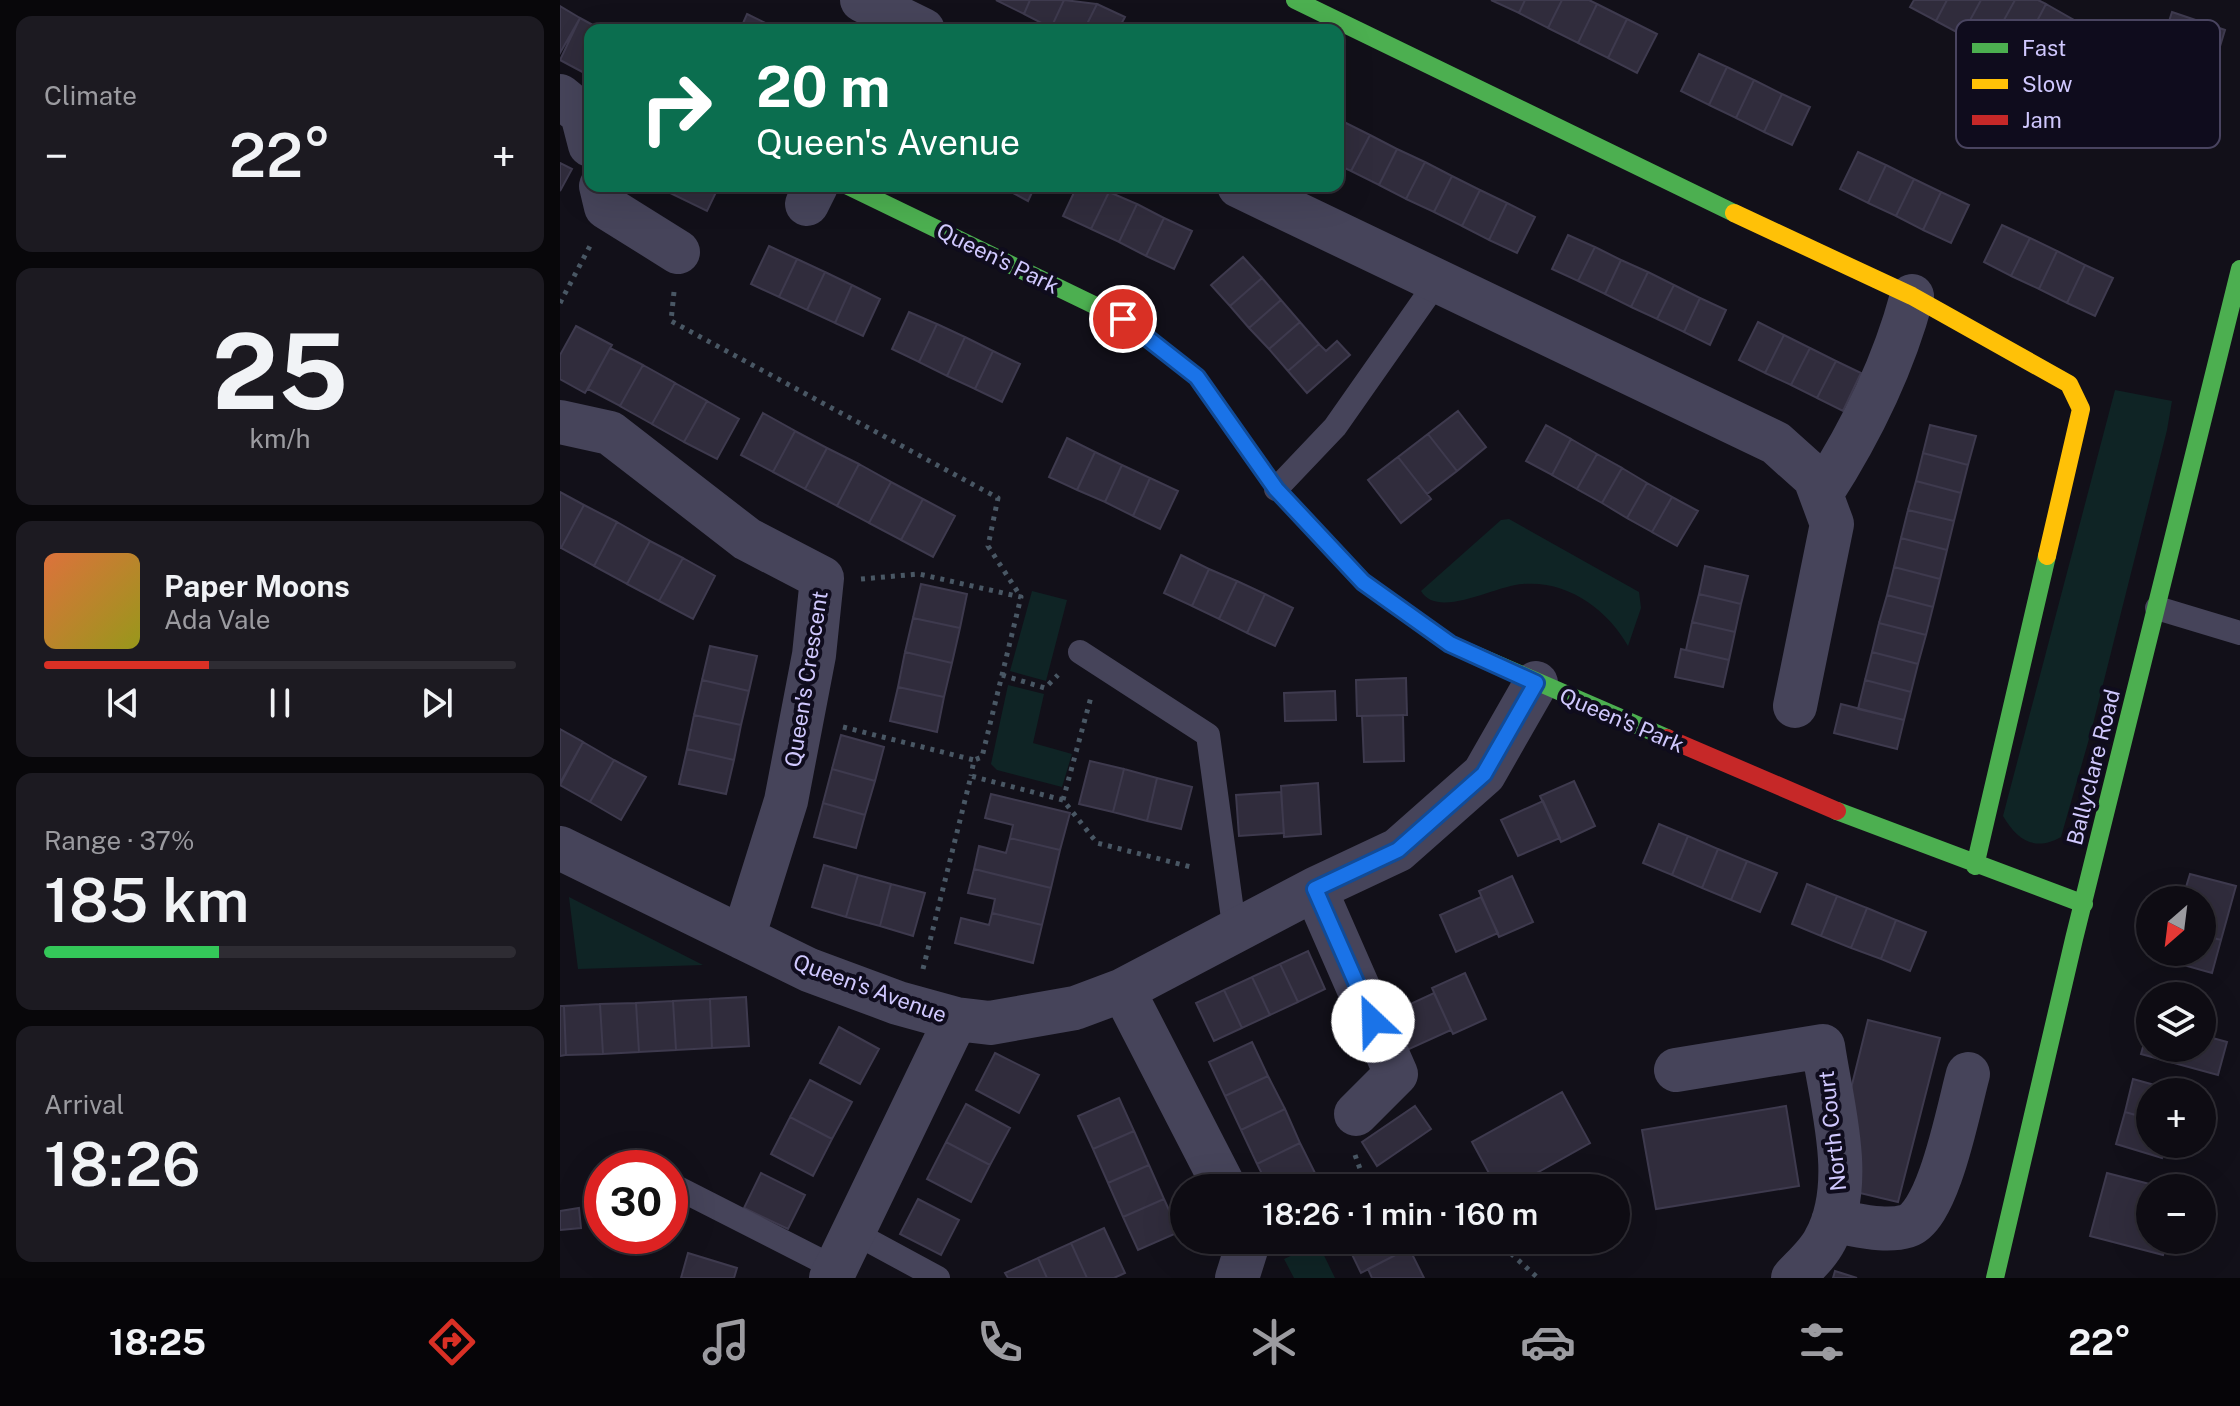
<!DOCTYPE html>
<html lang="en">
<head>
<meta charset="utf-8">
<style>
  body { margin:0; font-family:"Public Sans",sans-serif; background:#1c1a21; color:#f1f3f6; height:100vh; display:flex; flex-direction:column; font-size:30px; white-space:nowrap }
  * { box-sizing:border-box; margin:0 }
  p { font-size:26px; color:#9b9ba0 }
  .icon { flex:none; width:44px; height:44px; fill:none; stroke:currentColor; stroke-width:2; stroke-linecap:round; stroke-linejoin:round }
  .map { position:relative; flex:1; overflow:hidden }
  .details { display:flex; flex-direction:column; gap:16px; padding:16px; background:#08070a; width:560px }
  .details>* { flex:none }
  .guide { position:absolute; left:24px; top:24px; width:760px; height:168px; border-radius:16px; box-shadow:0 8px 32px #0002,0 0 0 2px #2e2c33; background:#0b6e4f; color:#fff; overflow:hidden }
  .needle { width:52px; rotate:208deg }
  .fabs { position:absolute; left:1576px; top:886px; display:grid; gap:16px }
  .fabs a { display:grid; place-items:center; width:80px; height:80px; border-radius:50%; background:#0e0c13; box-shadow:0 8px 32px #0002,0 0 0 2px #2e2c33; font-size:40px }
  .speed { position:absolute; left:24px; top:1150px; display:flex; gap:16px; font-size:40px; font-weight:700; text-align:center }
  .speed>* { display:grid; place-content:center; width:104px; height:104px; border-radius:50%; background:#0e0c13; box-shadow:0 8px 32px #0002,0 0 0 2px #2e2c33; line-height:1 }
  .speed .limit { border:12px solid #d22; background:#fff; color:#111 }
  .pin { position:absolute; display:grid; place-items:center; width:68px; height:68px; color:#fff; margin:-34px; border:4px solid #fff; border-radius:50%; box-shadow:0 2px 8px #0007 }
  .me { position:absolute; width:88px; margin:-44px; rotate:336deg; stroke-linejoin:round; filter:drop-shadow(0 0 6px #0008) }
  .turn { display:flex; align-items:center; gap:28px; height:168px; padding:0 40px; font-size:36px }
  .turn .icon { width:104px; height:104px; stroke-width:2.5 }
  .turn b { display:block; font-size:56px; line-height:68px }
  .big { font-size:60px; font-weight:600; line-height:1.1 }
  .details .card { flex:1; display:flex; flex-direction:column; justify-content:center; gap:12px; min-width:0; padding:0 28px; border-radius:16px; background:#1c1a21 }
  .details .dial { align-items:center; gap:0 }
  .dial b { font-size:104px; line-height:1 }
  .song { display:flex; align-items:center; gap:24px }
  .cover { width:96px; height:96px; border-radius:12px; background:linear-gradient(135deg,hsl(20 70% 55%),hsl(60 70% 35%)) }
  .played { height:8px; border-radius:4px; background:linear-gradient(90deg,#d93025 35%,#2e2c33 35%) }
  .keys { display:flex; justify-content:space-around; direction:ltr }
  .heat { display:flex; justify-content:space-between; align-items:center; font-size:44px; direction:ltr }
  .charge { height:12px; border-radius:6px; background:linear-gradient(90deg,#34c759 37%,#2e2c33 0) }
  .trip { position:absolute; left:610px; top:1174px; width:460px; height:80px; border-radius:40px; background:#0e0c13; box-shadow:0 8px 32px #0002,0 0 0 2px #2e2c33; font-weight:600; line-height:80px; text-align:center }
  .dock { display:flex; height:128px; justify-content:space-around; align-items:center; background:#060508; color:#9b9ba0 }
  .dock .icon { width:56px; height:56px }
  .dock .current { color:#d93025 }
  .dock b { font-size:36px; color:#f1f3f6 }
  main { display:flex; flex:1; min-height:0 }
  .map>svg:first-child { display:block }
</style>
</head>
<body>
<main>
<section class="details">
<div class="card"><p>Climate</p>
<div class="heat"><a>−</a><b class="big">22°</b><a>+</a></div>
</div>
<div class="card dial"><b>25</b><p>km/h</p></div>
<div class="card">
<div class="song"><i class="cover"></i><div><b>Paper Moons</b><p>Ada Vale</p></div></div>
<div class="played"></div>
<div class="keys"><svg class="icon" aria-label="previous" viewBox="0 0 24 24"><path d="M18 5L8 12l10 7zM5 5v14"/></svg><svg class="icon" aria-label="pause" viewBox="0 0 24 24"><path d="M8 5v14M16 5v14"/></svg><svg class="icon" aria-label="next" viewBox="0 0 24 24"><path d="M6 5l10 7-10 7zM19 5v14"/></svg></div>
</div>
<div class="card"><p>Range · 37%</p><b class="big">185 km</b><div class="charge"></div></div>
<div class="card"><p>Arrival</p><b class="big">18:26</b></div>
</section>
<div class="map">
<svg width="1680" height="1278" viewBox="0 0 1680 1278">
  <rect width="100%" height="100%" fill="#121019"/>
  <path fill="#0f2425" d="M1555,390L1612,401L1607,430L1531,732L1501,837C1475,852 1457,840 1443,816Z
    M949,519L1079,592L1081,608L1068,646C1048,610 1008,580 963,584C936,585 878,620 861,591L941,520Z
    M472,591L507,600L486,681L450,671Z
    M448,685L484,694L473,743L512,754L502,787L437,770L431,764Z
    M9,897L143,965L18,969Z
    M758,1243L775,1278H734L724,1259Z"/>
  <path fill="#302c3c" stroke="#3e3a4e" stroke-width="2" d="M436,0H470L464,14Z
    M470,0H504L491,28L464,14Z
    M504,0L537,4L524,30L491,28Z
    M931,0H965L959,13Z
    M965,0H1002L988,28L959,13Z
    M1002,0H1029L1037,4L1018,43L988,28Z
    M1354,0H1387L1376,21L1350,7Z
    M1387,0H1421L1402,35L1376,21Z
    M1421,0H1455L1428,49L1402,35Z
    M1455,0H1478L1486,4L1455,63L1428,49Z
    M537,4L565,17L558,30H524Z
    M1037,4L1067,19L1048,58L1018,43Z
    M1486,4L1512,19L1481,77L1455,63Z
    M0,6L20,18L0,53Z
    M1612,12L1665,30L1651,76L1659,79L1654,94L1646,91L1635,123L1582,106Z
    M187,14L220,30H180Z
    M20,18L42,30H30V76L0,60Z
    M1067,19L1097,34L1077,73L1048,58Z
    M1512,19L1538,33L1507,91L1481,77Z
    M1139,54L1167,67L1149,105L1121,91Z
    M1167,67L1194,80L1176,118L1149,105Z
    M1194,80L1222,94L1204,132L1176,118Z
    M1222,94L1250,107L1232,145L1204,132Z
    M782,121L810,135L791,171L778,165V129Z
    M810,135L837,149L819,185L791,171Z
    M837,149L865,162L846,199L819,185Z
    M1298,152L1326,165L1308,203L1280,189Z
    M865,162L892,176L874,212L846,199Z
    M0,163L12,169L0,191Z
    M1326,165L1354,179L1336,216L1308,203Z
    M892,176L920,190L902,226L874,212Z
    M1354,179L1381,192L1363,230L1336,216Z
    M108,186H159L147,211L106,191Z
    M440,186H475L468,201Z
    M517,186H537L549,192L531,229L503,216Z
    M920,190L947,203L929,240L902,226Z
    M549,192L577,204L559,242L531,229Z
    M1381,192L1409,205L1391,243L1363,230Z
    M947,203L975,217L957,253L929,240Z
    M577,204L604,218L586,256L559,242Z
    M604,218L632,231L614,269L586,256Z
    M1442,225L1470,238L1451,276L1424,262Z
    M1008,235L1035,247L1018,281L992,269Z
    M1470,238L1497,251L1479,289L1451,276Z
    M209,246L237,259L219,297L191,284Z
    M1035,247L1061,260L1045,294L1018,281Z
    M1497,251L1525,265L1507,303L1479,289Z
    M683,257L702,278L670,306L651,285Z
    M237,259L265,272L247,310L219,297Z
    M1061,260L1088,272L1071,307L1045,294Z
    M1525,265L1553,278L1535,316L1507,303Z
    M265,272L292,285L275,323L247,310Z
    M1088,272L1114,285L1097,319L1071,307Z
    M702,278L721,300L689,328L670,306Z
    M292,285L320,299L303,336L275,323Z
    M1114,285L1140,298L1124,332L1097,319Z
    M1140,298L1166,310L1150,345L1124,332Z
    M721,300L740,322L709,349L689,328Z
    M349,312L377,324L359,362L332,349Z
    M740,322L759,344L728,371L709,349Z
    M1198,322L1224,335L1205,373L1179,360Z
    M377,324L405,337L387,376L359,362Z
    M16,326L52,345L25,393L0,379V355Z
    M1224,335L1250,348L1231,385L1205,373Z
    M405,337L433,351L415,389L387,376Z
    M777,341L790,355L747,393L728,371L759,344L766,351Z
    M50,348L83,365L60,406L28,389Z
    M1250,348L1276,361L1257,398L1231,385Z
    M433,351L460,364L442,402L415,389Z
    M1276,361L1301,373L1283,411L1257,398Z
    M83,365L115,383L92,424L60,406Z
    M115,383L147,401L124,442L92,424Z
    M147,401L179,419L157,459L124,442Z
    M898,411L926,447L897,471L868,434Z
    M203,413L235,431L213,472L181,455Z
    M986,425L1011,439L992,475L966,461Z
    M1370,425L1416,436L1408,465L1363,453Z
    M235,431L267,448L245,489L213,472Z
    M868,434L897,471L867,494L838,457Z
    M507,438L535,452L517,490L489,477Z
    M1011,439L1037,454L1017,489L992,475Z
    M267,448L299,464L277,506L245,489Z
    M535,452L562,465L545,502L517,490Z
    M1363,453L1408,465L1401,493L1356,481Z
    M1037,454L1062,468L1042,503L1017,489Z
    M838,457L871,499L841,523L808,480Z
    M299,464L331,482L309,523L277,506Z
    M562,465L590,478L573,516L545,502Z
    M1062,468L1087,483L1067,518L1042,503Z
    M590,478L618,491L600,529L573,516Z
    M1356,481L1401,493L1394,521L1348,510Z
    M331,482L363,499L341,540L309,523Z
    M1087,483L1112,497L1092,532L1067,518Z
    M0,492L24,505L1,548H0Z
    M1112,497L1138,511L1117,546L1092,532Z
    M363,499L395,516L373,557L341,540Z
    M24,505L57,522L34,566L1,548Z
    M1348,510L1394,521L1387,550L1341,538Z
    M57,522L90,541L67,584L34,566Z
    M1341,538L1387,550L1380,579L1334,567Z
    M90,541L123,558L99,601L67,584Z
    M621,555L649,569L632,606L604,593Z
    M123,558L155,576L133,619L99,601Z
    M1145,566L1188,576L1181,604L1139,594Z
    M1334,567L1380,579L1373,607L1327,595Z
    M649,569L677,581L659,619L632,606Z
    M677,581L705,594L687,633L659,619Z
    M361,584L407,594L400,628L353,618Z
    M705,594L733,608L715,646L687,633Z
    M1139,594L1181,604L1175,632L1132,622Z
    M1327,595L1373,607L1366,635L1319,623Z
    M353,618L400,628L392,663L345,652Z
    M1132,622L1175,632L1169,660L1126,650Z
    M1319,623L1366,635L1358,664L1312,652Z
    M150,646L197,656L189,691L142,680Z
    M1121,649L1169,660L1163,687L1115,677Z
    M345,652L392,663L384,697L338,687Z
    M1312,652L1358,664L1351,692L1305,680Z
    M846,678L847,715L797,716L796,680Z
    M142,680L189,691L181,725L134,715Z
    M1305,680L1351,692L1344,720L1298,709Z
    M338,687L384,697L377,732L330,721Z
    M775,691L776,720L725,721L724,693Z
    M1281,704L1344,720L1337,749L1274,733Z
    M134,715L181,725L174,760L127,749Z
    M843,715L844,761L804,762L802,716Z
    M0,729L23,742L0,783Z
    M281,735L324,747L315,781L272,769Z
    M23,742L54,760L30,802L0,785Z
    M127,749L174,760L166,794L119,784Z
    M54,760L86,777L61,820L30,802Z
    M530,761L564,769L553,812L519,804Z
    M272,769L315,781L305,815L263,803Z
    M564,769L597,778L587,821L553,812Z
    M597,778L632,787L621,829L587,821Z
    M1014,781L1035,826L1001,842L980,796Z
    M758,783L761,834L724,837L721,786Z
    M721,792L724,833L679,836L676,795Z
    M431,794L510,813L500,850L450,838L453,825L425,818Z
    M983,801L1000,838L958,856L941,820Z
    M263,803L305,815L296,848L254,837Z
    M1099,824L1128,836L1112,875L1083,863Z
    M1128,836L1158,849L1142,888L1112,875Z
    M450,838L500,850L491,888L414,869L419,846L446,853Z
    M1158,849L1187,861L1171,900L1142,888Z
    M1187,861L1217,873L1200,912L1171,900Z
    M264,865L298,875L286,917L252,907Z
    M414,869L491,888L482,925L432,913L435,899L408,893Z
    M1630,874L1676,886L1661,940L1642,935V900H1622Z
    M298,875L331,884L320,926L286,917Z
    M952,876L973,922L939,937L919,891Z
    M331,884L365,893L353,936L320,926Z
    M1247,884L1277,896L1261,936L1232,924Z
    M1277,896L1307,908L1291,948L1261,936Z
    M921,897L938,933L896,952L880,915Z
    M1307,908L1336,920L1321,959L1291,948Z
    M432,913L482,925L473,963L395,943L401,918L429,925Z
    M1336,920L1366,932L1350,971L1321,959Z
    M1642,935L1661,940L1652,973L1606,960L1608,952H1642Z
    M748,951L765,989L738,1002L720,964Z
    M720,964L738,1002L710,1015L692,977Z
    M905,973L926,1019L893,1034L872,988Z
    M692,977L710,1015L682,1028L664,990Z
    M1599,988L1628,996H1597Z
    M664,990L682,1028L654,1041L636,1003Z
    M874,993L891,1030L847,1050L831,1013Z
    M186,997L189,1046L152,1048L150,999Z
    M150,999L152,1048L116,1050L113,1001Z
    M113,1001L116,1050L79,1052L76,1003Z
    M76,1003L79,1052L43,1054L40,1004Z
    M40,1004L43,1054L6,1055L4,1006Z
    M0,1006H4L6,1055L0,1056Z
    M1308,1020L1380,1038L1338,1202L1283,1189L1280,1133Z
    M1590,1022V1048H1642V1035L1667,1042L1658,1075L1581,1054Z
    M279,1027L319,1049L300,1084L260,1063Z
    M692,1042L708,1076L665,1096L649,1062Z
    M435,1053L479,1075L459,1113L416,1090Z
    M708,1076L725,1109L681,1130L665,1096Z
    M1573,1079L1620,1092H1590V1119L1565,1112Z
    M250,1080L292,1102L272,1139L230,1117Z
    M1002,1092L1030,1143L950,1188H937L912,1142Z
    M559,1098L574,1131L533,1149L518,1116Z
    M406,1104L450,1128L430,1165L386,1142Z
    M855,1106L871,1129L817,1166L802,1142Z
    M1226,1106L1239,1186L1096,1209L1082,1130Z
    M725,1109L740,1143L697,1164L681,1130Z
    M1565,1112L1590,1119V1144H1606L1602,1158L1556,1144Z
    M230,1117L272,1139L253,1176L211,1154Z
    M574,1131L589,1165L548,1183L533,1149Z
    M386,1142L430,1165L411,1202L367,1179Z
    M740,1143L757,1177L734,1188H709L697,1164Z
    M589,1165L604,1199L563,1217L548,1183Z
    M201,1173L245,1195L228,1229L184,1208Z
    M1547,1173L1605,1188H1590V1240H1607L1603,1255L1530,1236Z
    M757,1177L762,1188H734Z
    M358,1199L399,1220L381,1255L340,1234Z
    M604,1199L619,1232L578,1250L563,1217Z
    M19,1208L21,1228L0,1230V1211Z
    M544,1228L565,1273L554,1278H527L511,1243Z
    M785,1240H845L849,1248L801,1273Z
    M511,1243L527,1278H487L478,1258Z
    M849,1248L864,1278H812L808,1269Z
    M128,1253L177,1268L174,1278H121Z
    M478,1258L487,1278H448L445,1273Z
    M1275,1271L1297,1278H1273Z"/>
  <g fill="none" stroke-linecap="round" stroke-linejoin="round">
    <path stroke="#495764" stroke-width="5" stroke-dasharray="4 6" stroke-linecap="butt" d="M114,292L111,321L438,498L428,546L461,597
      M0,303L31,244
      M301,579L359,574L461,597L422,757L414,760
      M442,675L485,688L498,675
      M283,727L414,760L411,776
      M503,800L531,697
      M363,969L411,776L503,800L537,843L635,868
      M795,1155L807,1188
      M858,1188L872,1182L878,1188
      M936,1240L978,1278"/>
    <path stroke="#46445a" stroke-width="24" d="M716,489L775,427L876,283
      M1597,608L1680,633
      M520,652L648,735L675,933
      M118,1188L275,1268
      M293,1232L378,1278"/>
    <path stroke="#46445a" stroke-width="44" d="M302,0L363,30
      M0,96L22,114L30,145
      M41,186L46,207L118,252
      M679,186L1216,443L1255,478L1272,524L1235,706
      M247,204L256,186
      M0,422L50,433L187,539L262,578L254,655L226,801L183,938
      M1261,494C1301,432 1333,367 1352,296
      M0,848L249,970L338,1003L396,1019L430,1023L515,1008L563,990L755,889L838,850L924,774L976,683
      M755,889L836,1074L796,1114
      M563,990L665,1188
      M1116,1070L1263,1046C1272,1107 1296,1184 1265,1240C1258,1254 1244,1266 1233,1278
      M1273,1221C1296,1224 1324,1233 1347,1226C1379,1216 1399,1106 1408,1074
      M271,1278L396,1019
      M677,1278L689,1240"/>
    <path stroke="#4caf50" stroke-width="18" d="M735,0L1174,213
      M288,186L563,319L637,377L716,489L803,582L890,644L1107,738
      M1277,811L1524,904
      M1415,866L1487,556
      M1435,1278L1514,939L1680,269"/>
    <path stroke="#ffc107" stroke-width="18" d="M1174,213L1352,296L1509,384L1521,409L1487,556"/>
    <path stroke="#c62828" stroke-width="18" d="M1107,738L1277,811"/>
  </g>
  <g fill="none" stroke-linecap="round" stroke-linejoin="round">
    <defs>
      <path id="route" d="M563,319L637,377L716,489L803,582L890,644L976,683L924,774L838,850L755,889L813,1021"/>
    </defs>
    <use href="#route" stroke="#114b97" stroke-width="20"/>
    <use href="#route" stroke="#1a73e8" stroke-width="14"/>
  </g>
  <g text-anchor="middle" stroke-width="8" stroke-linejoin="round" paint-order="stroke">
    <g font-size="22" fill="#d0c8fe" stroke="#0f0c1d">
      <text transform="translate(438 258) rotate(26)" y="8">Queen's Park</text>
      <text transform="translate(246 679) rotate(-81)" y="8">Queen's Crescent</text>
      <text transform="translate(1062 720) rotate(23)" y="8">Queen's Park</text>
      <text transform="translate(1533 767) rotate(-76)" y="8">Ballyclare Road</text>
      <text transform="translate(310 988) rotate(20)" y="8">Queen's Avenue</text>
      <text transform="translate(1272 1131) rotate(-96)" y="8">North Court</text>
    </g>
  </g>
  <rect x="1396" y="20" width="264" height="128" rx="12" fill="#0f0c1d" stroke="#494460" stroke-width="2"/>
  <rect x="1412" y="43" width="36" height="10" fill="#4caf50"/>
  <rect x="1412" y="79" width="36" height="10" fill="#ffc107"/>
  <rect x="1412" y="115" width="36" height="10" fill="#c62828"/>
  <g font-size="22" fill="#d0c8fe">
    <text x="1462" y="56">Fast</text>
    <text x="1462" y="92">Slow</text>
    <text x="1462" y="128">Jam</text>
  </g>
</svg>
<div class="fabs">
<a><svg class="needle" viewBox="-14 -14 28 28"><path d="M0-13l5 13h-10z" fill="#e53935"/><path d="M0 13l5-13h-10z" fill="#9b9ba0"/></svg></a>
<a><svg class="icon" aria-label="layers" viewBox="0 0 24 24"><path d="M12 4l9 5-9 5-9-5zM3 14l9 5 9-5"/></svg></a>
<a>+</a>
<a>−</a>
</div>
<div class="speed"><div class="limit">30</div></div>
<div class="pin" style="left:563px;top:319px;background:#d93025"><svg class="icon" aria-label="arrive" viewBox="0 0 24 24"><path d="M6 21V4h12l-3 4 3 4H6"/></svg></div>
<svg class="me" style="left:813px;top:1021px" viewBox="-20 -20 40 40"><circle r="19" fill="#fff"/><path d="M0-13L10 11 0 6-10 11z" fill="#1a73e8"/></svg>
<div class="trip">18:26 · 1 min · 160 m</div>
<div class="guide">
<div class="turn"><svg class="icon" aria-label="right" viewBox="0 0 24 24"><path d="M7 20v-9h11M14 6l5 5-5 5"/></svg><div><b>20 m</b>Queen's Avenue</div></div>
</div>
</div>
</main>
<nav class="dock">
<b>18:25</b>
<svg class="icon current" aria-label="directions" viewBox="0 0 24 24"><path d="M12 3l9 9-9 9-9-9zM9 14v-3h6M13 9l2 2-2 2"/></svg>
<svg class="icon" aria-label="music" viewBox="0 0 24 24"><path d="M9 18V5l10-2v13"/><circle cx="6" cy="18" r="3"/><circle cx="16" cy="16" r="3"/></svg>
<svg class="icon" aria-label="phone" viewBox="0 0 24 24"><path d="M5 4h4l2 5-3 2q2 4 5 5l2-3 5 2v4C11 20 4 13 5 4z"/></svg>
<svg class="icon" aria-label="climate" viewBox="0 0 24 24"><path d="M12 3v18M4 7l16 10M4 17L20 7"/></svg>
<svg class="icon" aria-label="car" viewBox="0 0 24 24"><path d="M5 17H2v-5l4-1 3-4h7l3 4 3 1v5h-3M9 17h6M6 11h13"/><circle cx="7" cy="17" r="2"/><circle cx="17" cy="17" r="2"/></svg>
<svg class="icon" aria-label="filters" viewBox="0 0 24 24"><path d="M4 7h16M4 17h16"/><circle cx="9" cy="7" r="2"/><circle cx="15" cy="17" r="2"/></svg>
<b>22°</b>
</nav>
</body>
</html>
